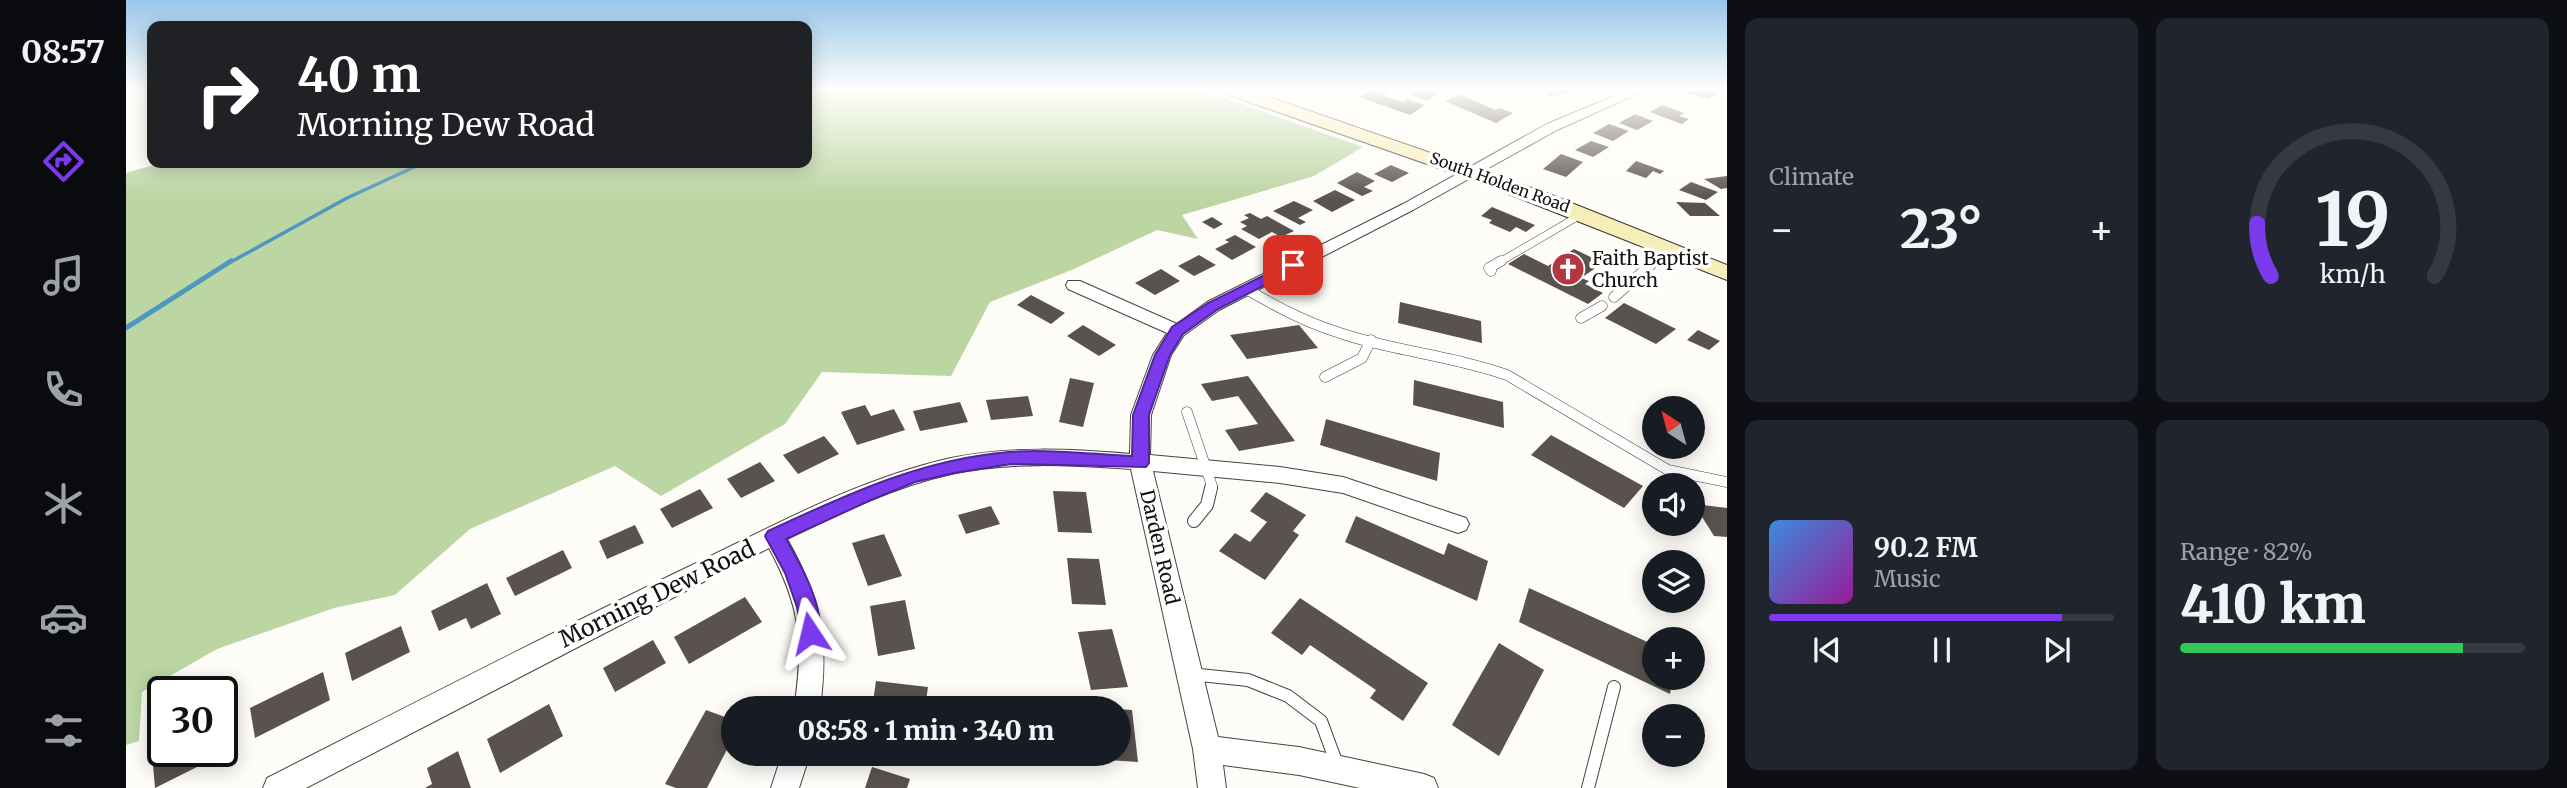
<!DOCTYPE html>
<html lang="en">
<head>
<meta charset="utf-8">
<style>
  body { margin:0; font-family:Merriweather,serif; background:#20242c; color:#f1f3f6; height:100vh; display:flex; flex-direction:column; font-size:26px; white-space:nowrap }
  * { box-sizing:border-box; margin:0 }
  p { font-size:23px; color:#9ea1a6 }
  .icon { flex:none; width:38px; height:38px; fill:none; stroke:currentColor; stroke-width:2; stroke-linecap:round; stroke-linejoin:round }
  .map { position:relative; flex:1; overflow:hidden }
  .details { display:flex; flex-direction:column; gap:18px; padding:18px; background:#0d0f14; width:840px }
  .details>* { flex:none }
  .guide { position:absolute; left:21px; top:21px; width:665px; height:147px; border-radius:14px; box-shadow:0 4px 18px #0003; background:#202124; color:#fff; overflow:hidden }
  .needle { width:46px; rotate:324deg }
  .tools { position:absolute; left:1516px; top:396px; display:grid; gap:14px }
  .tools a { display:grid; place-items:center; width:63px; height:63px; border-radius:50%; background:#171b24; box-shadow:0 4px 18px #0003; font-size:35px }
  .speed { position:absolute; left:21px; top:676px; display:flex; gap:14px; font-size:35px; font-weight:700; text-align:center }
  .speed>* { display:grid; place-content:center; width:91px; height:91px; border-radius:50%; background:#171b24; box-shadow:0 4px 18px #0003; line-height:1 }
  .speed .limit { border:4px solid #111; border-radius:10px; background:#fff; color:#111 }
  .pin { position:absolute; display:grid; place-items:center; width:60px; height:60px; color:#fff; margin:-30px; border-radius:14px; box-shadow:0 4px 10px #0006 }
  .me { position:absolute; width:77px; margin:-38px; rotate:350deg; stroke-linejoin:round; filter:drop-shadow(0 0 5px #0008) }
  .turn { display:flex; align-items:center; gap:24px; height:147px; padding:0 35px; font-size:32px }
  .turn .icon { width:91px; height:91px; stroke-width:2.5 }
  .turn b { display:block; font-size:49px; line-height:60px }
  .big { font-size:52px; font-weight:800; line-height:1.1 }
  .details .card { flex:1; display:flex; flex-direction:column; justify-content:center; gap:10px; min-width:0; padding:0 24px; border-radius:14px; background:#20242c }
  .details .dial { align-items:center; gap:0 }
  .dial svg { height:182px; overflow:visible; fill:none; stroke:#363941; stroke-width:7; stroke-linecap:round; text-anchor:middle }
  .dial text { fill:#f1f3f6; stroke:none }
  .song { display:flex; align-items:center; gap:21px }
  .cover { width:84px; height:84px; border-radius:10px; background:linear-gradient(135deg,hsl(210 70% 55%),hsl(300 70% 35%)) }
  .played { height:7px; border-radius:4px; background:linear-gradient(90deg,#7c3aed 85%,#363941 85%) }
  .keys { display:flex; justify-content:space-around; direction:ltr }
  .heat { display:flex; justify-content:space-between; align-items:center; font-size:38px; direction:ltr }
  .charge { height:10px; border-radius:5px; background:linear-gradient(90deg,#34c759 82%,#363941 0) }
  .details .tiles { flex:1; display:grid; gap:18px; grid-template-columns:repeat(2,1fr) }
  .trip { position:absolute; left:595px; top:696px; width:410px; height:70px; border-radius:35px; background:#171b24; box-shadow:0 4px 18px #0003; font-weight:800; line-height:70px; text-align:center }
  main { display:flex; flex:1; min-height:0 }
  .tab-bar { display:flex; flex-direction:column; width:126px; justify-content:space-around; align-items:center; background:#090b0e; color:#9ea1a6 }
  .tab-bar .icon { width:49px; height:49px }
  .tab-bar .current { color:#7c3aed }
  .tab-bar b { font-size:32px; color:#f1f3f6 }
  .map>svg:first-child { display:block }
</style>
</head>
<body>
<main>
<nav class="tab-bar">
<b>08:57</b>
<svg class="icon current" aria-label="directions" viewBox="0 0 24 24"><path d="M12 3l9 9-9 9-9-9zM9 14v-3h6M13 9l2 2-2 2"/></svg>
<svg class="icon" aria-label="music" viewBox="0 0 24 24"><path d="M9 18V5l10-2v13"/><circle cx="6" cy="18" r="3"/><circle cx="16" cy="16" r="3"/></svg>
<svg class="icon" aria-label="phone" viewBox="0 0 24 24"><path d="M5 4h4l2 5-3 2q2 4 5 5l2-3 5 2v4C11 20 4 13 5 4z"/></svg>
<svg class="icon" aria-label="climate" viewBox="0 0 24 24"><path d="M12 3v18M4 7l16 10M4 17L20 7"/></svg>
<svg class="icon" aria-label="car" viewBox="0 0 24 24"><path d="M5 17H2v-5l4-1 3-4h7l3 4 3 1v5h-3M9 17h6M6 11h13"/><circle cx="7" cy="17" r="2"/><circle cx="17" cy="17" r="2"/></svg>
<svg class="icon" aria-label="filters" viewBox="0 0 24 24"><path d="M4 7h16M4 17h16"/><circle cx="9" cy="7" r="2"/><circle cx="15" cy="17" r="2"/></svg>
</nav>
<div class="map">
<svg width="1601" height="788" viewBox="0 0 1601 788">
  <rect width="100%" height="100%" fill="#fefcf6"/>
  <path fill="#bbd5a3" d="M681,89H1072L1237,147L1188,176L1056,215L1072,239L1031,230L948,269L864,302L825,376L696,372L659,424L535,496L489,466L344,529L269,595L208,608L91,649L16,692L13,741L0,745V173L35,163H681Z"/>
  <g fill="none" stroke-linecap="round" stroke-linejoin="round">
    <path stroke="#4e97c0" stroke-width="3.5" d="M103,263L221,198L297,163"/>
    <path stroke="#4e97c0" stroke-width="5" d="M0,328L105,261"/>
  </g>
  <path fill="#59524e" d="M1245,89L1262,93L1258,96L1277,102L1281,99L1299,105L1284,115L1233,97Z
    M1308,89L1315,91L1301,101L1285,95L1289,93L1278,90Z
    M1416,89H1445L1448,90L1428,97L1412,90Z
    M1568,89H1586L1594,92L1582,99L1561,93Z
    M1333,94L1369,110L1373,108L1387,113L1370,123L1319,101Z
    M1536,105L1558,113L1553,116L1563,119L1556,124L1524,112Z
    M1509,114L1527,121L1511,130L1493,123Z
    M1483,124L1503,131L1487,141L1467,133Z
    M1465,141L1483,147L1467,157L1449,150Z
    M1435,154L1457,162L1440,177L1417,169Z
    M1510,161L1538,171L1534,174L1527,171L1520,178L1500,171Z
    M1265,165L1283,173L1266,182L1248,174Z
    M1231,172L1249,181L1238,187L1247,191L1236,196L1211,183Z
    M1601,176V188L1595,189L1578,179Z
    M1565,182L1592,192L1580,200L1553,190Z
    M1209,190L1229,200L1206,212L1187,201Z
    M1168,201L1187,210L1172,218L1180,222L1174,225L1147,211Z
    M1550,202L1579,203L1594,216H1564Z
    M1366,207L1409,225L1400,232L1390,227L1384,232L1363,223L1366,220L1355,216Z
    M1124,213L1135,219L1141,216L1168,231L1155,237L1146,232L1133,239L1115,229L1121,226L1114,222L1123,218L1118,215Z
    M1086,217L1097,224L1088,229L1076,222Z
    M1109,235L1130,247L1106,260L1089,249L1103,242L1099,240Z
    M1448,249L1477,263L1455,278L1463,281L1459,284L1477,293L1462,304L1382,264L1398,254L1422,266Z
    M1073,255L1090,265L1068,276L1052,266Z
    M1035,269L1054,281L1029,295L1009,283Z
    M905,295L939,313L925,324L891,305Z
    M1274,302L1355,321L1356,343L1272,323Z
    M1498,303L1550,329L1530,344L1479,318Z
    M957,325L990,345L973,356L941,336Z
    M1173,325L1192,348L1121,359L1104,335Z
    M1572,330L1594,341L1583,350L1561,340Z
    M1122,376L1169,441L1113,451L1099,430L1132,424L1112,396L1086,401L1075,384Z
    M944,378L968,383L957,427L933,422Z
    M1288,380L1377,402L1378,428L1287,405Z
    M902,396L907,416L865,420L860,400Z
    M834,402L842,422L794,431L787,411Z
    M739,405L745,416L768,409L779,430L731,445L715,412Z
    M1200,419L1314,453L1311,481L1194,445Z
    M1425,435L1517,486L1498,508L1405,455Z
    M698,436L713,454L672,474L657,455Z
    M634,462L649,481L615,498L601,479Z
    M574,489L587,508L546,528L534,509Z
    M927,491L960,492L966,533L932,532Z
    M1140,492L1180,515L1167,531L1173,535L1139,580L1093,551L1109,533L1124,542L1141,522L1124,511Z
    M1568,504L1601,508V537L1588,536Z
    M865,506L874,524L840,534L832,515Z
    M1230,516L1318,555L1322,543L1362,561L1351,601L1219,542Z
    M509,525L518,543L481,559L473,541Z
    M758,534L776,576L742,586L726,543Z
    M437,550L446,568L389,596L380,578Z
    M941,558L973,559L980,605L946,604Z
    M361,583L375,614L345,629L340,618L313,631L305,611Z
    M1403,588L1528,645V677H1547L1544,694L1393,622Z
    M619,597L636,622L563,664L548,637Z
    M1174,598L1302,683L1277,721L1244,698L1250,690L1184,645L1176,655L1145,633Z
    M779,600L789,649L752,656L744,606Z
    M275,626L284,652L226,681L219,653Z
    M986,629L1002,687L965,690L952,632Z
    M527,640L540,663L489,692L477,668Z
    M1373,643L1418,670L1373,756L1326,725Z
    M197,672L204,700L129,738L124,708Z
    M750,681L802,687L799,709H746Z
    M423,704L437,736L374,773L361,739Z
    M992,709L1006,710L1012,762L967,759L966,754H992Z
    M580,710L607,720V738L581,788H550L539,784Z
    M102,717L107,749L29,788L26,754L37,749L96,751V719Z
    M332,751L345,788H299L306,784L301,768Z
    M746,767L784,779L781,788H739Z"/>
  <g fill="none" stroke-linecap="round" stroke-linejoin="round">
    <defs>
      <path id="service-far2" d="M1372,263L1456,214
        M1527,263L1544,248"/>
      <path id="service-far1" d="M1365,271L1363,268L1375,261
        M1120,289C1148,305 1177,321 1208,331C1264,351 1325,355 1381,375L1542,470L1601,482
        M1488,297L1529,261
        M1455,318L1476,306
        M1199,377L1236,358L1245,340
        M1061,412L1086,486L1085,490"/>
      <path id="service" d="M1068,521L1081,505L1085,488
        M1064,674L1122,680L1162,696L1195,721L1212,767
        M1462,788L1488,687"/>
      <path id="minor" d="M1505,89H1522L1431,130L1287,210L1093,310L1058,335L1045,355L1025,415L1024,455L1154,467L1217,477L1340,518L1343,524L1340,530L1332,533L1217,493L1154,483L1027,471L1092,737L1173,747L1298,774L1308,778L1312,788H1234L1173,775L1097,765L1100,788H1072L1067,749L1005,469C946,465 883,461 825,474C767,487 714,513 661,539C696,601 703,639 694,709H668C678,644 675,607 643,548L180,788H137L141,778C281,707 420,635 562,567C647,526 732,479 825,458C883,446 945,449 1004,454L1005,415L1027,355L1041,333L942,289L940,285L942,281H954L1051,324L1081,302L1277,204L1421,124Z
        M656,754H684L673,788H645Z"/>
      <path id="secondary" d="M1095,89H1120L1423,194L1601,265V280L1347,180L1097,93Z"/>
    </defs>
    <use href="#service-far2" stroke="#444" stroke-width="8"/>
    <use href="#service-far1" stroke="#444" stroke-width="11"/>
    <use href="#service" stroke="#444" stroke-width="14"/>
    <use href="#minor" stroke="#444" stroke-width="2"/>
    <use href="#secondary" stroke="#333" stroke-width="2"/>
    <use href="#service-far2" stroke="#fff" stroke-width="7"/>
    <use href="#service-far1" stroke="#fff" stroke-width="10"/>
    <use href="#service" stroke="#fff" stroke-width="12"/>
    <use href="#minor" fill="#fff" fill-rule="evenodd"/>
    <use href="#secondary" fill="#f7edb8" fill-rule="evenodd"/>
  </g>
  <linearGradient id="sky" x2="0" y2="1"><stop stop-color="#97c6eb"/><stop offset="0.45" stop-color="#fffefb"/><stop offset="1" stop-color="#fffefb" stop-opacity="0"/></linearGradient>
  <rect width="1601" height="199" fill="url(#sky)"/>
  <path fill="#7c3aed" stroke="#51269a" stroke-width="2" d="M1167,261L1172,262V268L1092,309L1057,334L1044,355L1023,415V463L1020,467L885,464L828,473L789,482L745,500L660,539C673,562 703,614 691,639L684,642L677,639L671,607L659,573L639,536L642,531C720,495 796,459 883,452C923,449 966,454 1006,456L1007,415L1029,355L1046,327L1082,303Z"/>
  <defs>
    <symbol id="church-disc" viewBox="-11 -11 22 22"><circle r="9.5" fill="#b33741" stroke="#fff"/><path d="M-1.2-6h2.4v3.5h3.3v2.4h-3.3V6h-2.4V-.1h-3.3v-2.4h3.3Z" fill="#fff"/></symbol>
  </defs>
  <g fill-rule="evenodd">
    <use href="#church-disc" x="1423" y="250" width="38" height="38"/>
  </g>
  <g text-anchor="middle" stroke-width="7" stroke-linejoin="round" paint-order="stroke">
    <g font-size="16" fill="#111" stroke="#fff">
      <text transform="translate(1374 182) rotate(20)" y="6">South Holden Road</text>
    </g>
    <g font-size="19" fill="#111" stroke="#fff" text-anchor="start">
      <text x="1466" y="265">Faith Baptist<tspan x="1466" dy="22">Church</tspan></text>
    </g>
    <g font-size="19" fill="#111" stroke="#fff">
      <text transform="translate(1034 547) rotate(77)" y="7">Darden Road</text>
    </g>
    <g font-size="23" fill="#111" stroke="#fff">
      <text transform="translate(531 594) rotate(-26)" y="8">Morning Dew Road</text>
    </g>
  </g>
</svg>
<div class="tools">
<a><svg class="needle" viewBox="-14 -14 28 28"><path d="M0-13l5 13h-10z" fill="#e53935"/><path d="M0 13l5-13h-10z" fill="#9ea1a6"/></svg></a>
<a><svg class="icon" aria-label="sound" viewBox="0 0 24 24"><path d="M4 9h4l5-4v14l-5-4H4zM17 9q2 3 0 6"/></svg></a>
<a><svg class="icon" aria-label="layers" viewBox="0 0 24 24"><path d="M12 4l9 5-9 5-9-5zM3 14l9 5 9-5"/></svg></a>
<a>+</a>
<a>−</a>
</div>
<div class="speed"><div class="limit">30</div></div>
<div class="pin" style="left:1167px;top:265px;background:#d93025"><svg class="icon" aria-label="arrive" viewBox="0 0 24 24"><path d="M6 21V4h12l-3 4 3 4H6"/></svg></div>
<svg class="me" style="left:684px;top:633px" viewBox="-20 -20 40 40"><path d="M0-17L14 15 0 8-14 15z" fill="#7c3aed" stroke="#fff" stroke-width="4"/></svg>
<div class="trip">08:58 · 1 min · 340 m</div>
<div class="guide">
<div class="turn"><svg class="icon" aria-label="right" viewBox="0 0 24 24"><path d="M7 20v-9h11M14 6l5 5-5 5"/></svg><div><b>40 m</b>Morning Dew Road</div></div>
</div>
</div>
<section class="details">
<div class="tiles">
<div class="card"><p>Climate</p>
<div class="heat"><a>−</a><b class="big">23°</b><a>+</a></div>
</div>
<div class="card dial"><svg viewBox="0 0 100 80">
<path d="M14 69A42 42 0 1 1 86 69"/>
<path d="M14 69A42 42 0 0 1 8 46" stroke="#7c3aed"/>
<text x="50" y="56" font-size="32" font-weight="700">19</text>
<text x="50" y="72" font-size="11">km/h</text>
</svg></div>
<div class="card">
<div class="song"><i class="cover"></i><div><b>90.2 FM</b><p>Music</p></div></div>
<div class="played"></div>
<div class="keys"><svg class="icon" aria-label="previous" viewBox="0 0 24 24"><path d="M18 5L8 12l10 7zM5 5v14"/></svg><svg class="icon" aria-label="pause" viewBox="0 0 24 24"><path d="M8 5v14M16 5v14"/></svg><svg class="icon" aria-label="next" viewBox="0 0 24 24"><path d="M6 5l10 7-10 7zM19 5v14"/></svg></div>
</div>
<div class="card"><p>Range · 82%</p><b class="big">410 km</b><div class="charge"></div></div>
</div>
</section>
</main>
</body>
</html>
